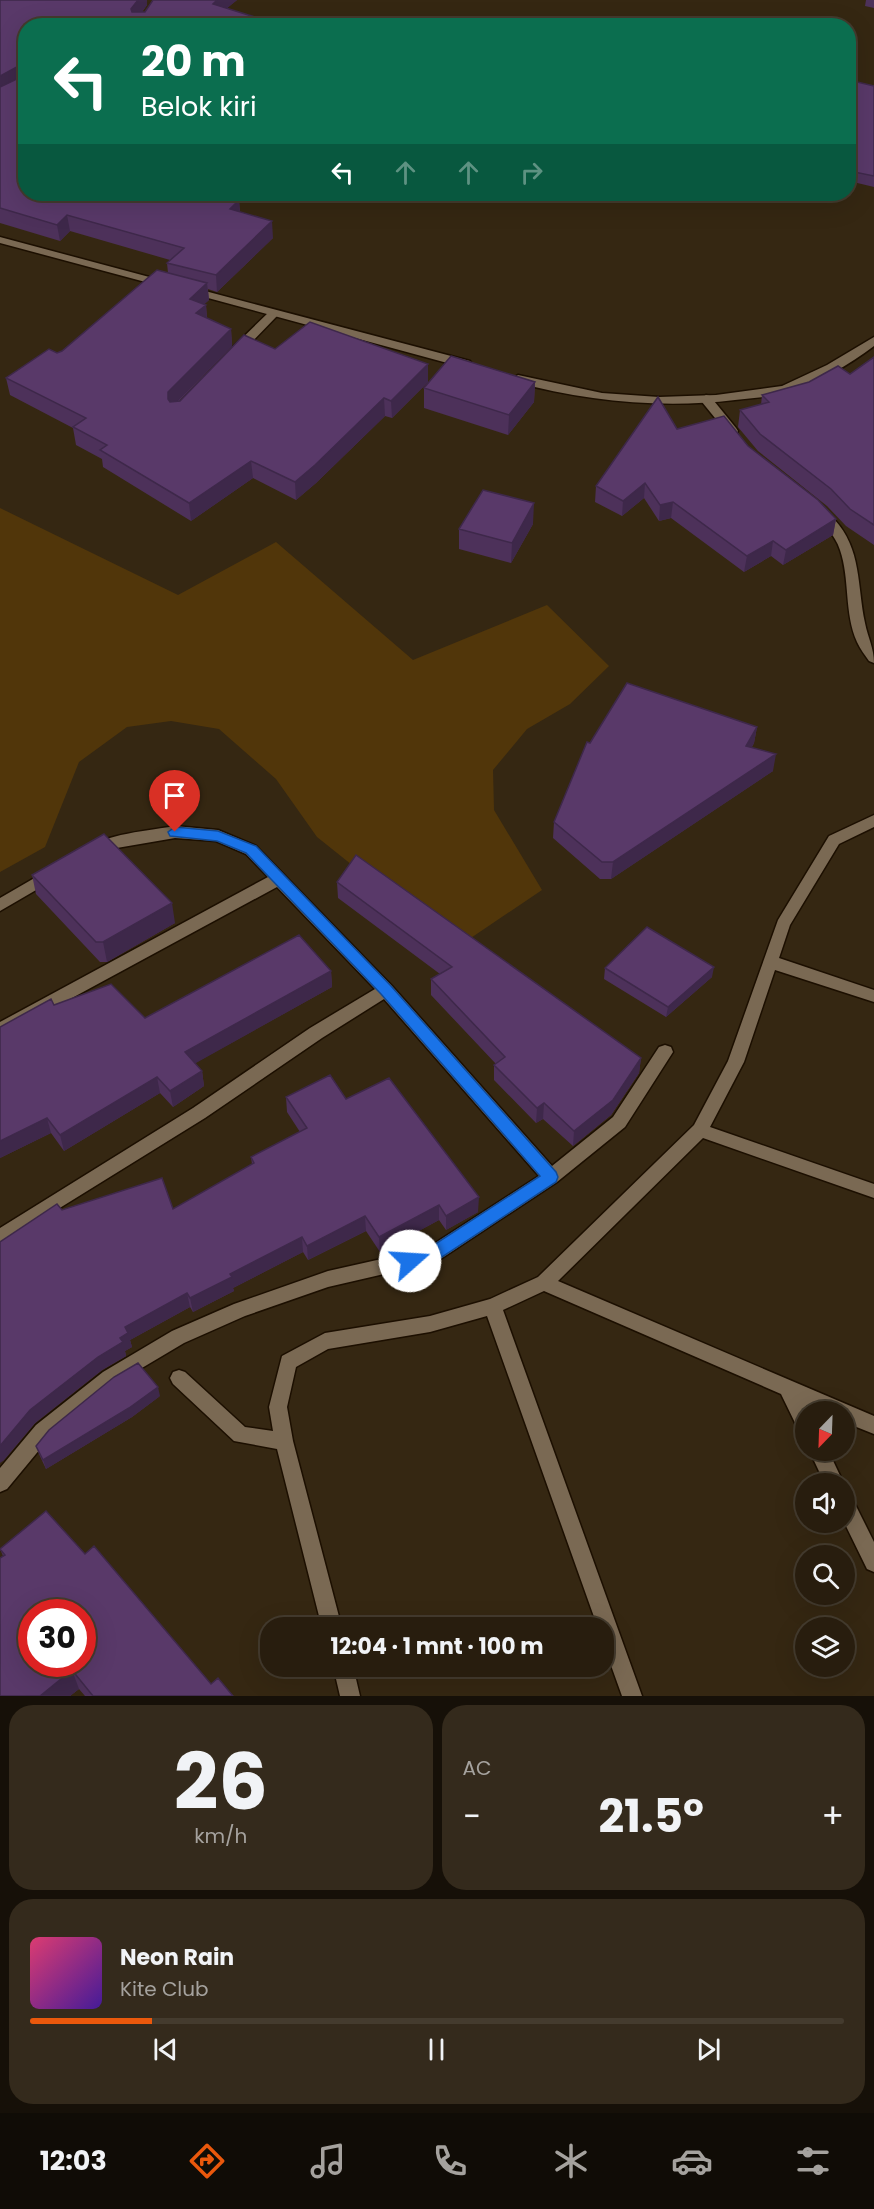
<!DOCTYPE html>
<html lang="id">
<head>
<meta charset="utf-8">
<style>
  body { margin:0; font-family:Poppins,sans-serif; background:#342a1c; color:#f1f3f6; height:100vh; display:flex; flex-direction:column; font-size:22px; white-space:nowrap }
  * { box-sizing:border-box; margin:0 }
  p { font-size:20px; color:#a5a29e }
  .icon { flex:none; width:33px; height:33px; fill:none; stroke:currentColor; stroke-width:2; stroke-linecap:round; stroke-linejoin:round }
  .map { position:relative; height:1696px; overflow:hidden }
  .drawer { display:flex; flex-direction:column; gap:9px; padding:9px; background:#161008; flex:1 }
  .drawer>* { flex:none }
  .banner { position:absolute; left:18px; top:18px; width:838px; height:183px; border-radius:24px; box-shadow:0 6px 24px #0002,0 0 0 2px #443b2e; background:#0b6e4f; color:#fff; overflow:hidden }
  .needle { width:39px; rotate:203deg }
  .controls { position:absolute; left:795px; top:1401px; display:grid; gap:12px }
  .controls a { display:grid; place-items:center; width:60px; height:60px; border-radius:50%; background:#281d0e; box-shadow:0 6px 24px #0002,0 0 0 2px #443b2e; font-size:30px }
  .speed { position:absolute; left:18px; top:1599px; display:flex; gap:12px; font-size:30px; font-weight:700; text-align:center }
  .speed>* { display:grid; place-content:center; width:78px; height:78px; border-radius:50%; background:#281d0e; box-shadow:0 6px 24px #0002,0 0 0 2px #443b2e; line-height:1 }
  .speed .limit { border:9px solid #d22; background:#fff; color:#111 }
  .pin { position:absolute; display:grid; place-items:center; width:51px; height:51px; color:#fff; margin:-62px -26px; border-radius:50% 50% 50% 0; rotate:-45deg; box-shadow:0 0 6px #0007 }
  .pin .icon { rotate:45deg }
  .me { position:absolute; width:66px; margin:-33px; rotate:71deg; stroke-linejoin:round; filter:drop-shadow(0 0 4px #0008) }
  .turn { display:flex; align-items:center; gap:21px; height:126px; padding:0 24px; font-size:27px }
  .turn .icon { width:78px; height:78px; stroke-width:2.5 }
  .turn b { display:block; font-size:42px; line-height:51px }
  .lanes { display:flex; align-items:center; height:57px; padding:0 24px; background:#0003; justify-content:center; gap:30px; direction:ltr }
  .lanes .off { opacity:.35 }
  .big { font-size:45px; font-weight:700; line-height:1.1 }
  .drawer .card { flex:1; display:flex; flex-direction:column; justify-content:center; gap:9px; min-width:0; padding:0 21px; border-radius:24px; background:#342a1c }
  .drawer .dial { align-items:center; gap:0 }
  .dial b { font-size:78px; line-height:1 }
  .song { display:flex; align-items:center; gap:18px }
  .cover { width:72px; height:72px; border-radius:9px; background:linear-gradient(135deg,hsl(340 70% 55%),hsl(260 70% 35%)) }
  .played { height:6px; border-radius:3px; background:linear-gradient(90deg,#ea580c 15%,#443b2e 15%) }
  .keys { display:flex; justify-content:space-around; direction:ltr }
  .heat { display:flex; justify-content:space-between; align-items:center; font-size:33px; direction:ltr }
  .drawer .tiles { flex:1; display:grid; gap:9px; grid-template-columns:1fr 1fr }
  .card:last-child { grid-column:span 2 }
  .trip { position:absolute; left:260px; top:1617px; width:354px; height:60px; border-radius:24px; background:#281d0e; box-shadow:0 6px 24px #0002,0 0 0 2px #443b2e; font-weight:700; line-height:60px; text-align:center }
  .menu { display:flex; height:96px; justify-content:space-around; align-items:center; background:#100c06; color:#a5a29e }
  .menu .icon { width:42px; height:42px }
  .menu .current { color:#ea580c }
  .menu b { font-size:27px; color:#f1f3f6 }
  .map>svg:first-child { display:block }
</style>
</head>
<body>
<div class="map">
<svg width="874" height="1696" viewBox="0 0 874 1696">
  <rect width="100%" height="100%" fill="#352712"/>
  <path fill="#51360a" d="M0,508L178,595L276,542L413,660L547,605L609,666L570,704L527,729L493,770L494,810L542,890L456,948L317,837L276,779L219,729L171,721L127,727L79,762L45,847L0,872Z"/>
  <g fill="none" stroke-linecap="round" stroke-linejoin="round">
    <defs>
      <path id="minor" d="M274,310L280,313L278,315L240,354H232V348L270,311Z
        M706,395L710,396L736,428L738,431L736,434H728L702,402L700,399Z
        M820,508C826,510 830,514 834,519C862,549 857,586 865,623C868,638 874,648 874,663L869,661C865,655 860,649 857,642C844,613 850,579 840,550C835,534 823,525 814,512Z
        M874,815V827L839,844L790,925L779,958L874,990V1002L775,970L744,1062L710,1127L874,1184V1198L703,1138L558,1281L874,1416V1434L844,1422V1412H820L806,1405L809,1412H806V1434L799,1431L781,1394L544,1291L503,1310L642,1696H622L603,1643V1628H598L487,1316L430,1332L328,1349L296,1367L287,1407L293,1441L342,1628H322L277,1449L234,1441L173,1384L170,1378L173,1372L179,1370L185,1372L245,1427L273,1431L269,1407L282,1356L325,1333L430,1316L490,1299L538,1277L694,1125L728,1061L778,920L829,836Z
        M175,826L218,830L256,846L392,986L552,1166L613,1117L659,1047L665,1045L671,1047L673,1052L625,1127L557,1182L436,1262L328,1287L245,1316L184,1343L115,1384L50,1437L7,1489L0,1492V1468L36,1425L103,1372L172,1331L234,1304L328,1271L426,1249L539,1176L384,999L322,1038L205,1118L0,1245V1228L193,1108L310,1028L375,989L277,887L0,1037V1022L268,877L246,854L216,841L175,838L111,849L95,857L90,855L87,851C98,834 155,830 175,826Z
        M50,869L55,871L58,875L55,879L0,911V898Z
        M809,1450H828L844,1484H825Z
        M844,1494L851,1496L874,1542V1572L867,1569L844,1522Z
        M333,1666H353L360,1696H340Z"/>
      <path id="tertiary" d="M0,237L168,282L170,284L164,287L0,243Z
        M190,287L470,361L472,364L466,368L462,367L186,292V288Z
        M874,337V346C849,365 819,382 790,392C772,397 753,398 735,400C660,409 587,401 514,382L512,379L518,375L602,393L659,397L716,395L782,386L827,365Z"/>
    </defs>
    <use href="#minor" stroke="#1c0f00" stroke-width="3"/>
    <use href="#tertiary" stroke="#1c0f00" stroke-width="3"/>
    <use href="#minor" fill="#7a6953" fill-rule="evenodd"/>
    <use href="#tertiary" fill="#7a6953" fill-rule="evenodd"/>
  </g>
  <path fill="#4d315a" d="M0,0H147V5L142,12H145L153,0H237L227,8L26,26V194L239,200L240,212L273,238L217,292L208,289L209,300L204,304L206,305L207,318L231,329L232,346L179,401L275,349L428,364V382L392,418L385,416L316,483L296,500L253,478L191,521L103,467L102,459L76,445L73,428L10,395L6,378L62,351L168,273L167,263L170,260L70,231L60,241L0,223Z
    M866,0H874V8L865,6Z
    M849,80L874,86V187L849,181Z
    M874,357V545L846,526L827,506L758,451L738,427L740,410L761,405L762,395L850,374Z
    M535,382L534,402L508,435L424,408V388Z
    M677,429L748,446L836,519L833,535L783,565L771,556L744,572L671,518L659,521L644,498L622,516L595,502L596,486Z
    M533,524L511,563L459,549V529Z
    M757,727L754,743L752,747L773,771L611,879H600L553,838L554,822L590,743Z
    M32,875L175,923L107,962H100L36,894Z
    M337,882L641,1058L639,1073L611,1115L573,1146L543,1119L536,1123L494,1080V1065L496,1064L431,995V979L440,974L338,898Z
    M605,968L712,977L666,1017L604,979Z
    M331,971L332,987L195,1063L202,1071L204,1086L173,1107L160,1093L64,1151L51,1133L0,1158L54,1005L145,1018Z
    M286,1097L346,1099L478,1212L446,1230L439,1220L380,1252L366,1231L308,1260L303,1252L233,1288L234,1291L193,1312L190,1307L130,1340L132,1347L125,1351L126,1356L102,1370L35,1423L3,1461L62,1210L173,1209L252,1164L251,1157L300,1132L287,1112Z
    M160,1396L132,1417L46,1469L39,1454L36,1446Z
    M0,1549L85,1554L211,1684L233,1696H85L79,1689L70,1696H0L3,1556Z"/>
  <path fill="#3e284a" d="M138,0H147V5L133,25L131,9Z
    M217,0H237L214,19L213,4Z
    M258,18V26H248Z
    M24,63L26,79L0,93V76Z
    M239,200L240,217L230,209Z
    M67,215L70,231L60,241L57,225Z
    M272,221L273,238L217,292L216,275Z
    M207,283L209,300L191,317L190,299Z
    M206,305L207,322L196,313Z
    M231,329L232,346L170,409L168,399V392Z
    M428,364V382L392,418L391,401Z
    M535,382L534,402L508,435L509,415Z
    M384,398L385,416L316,483L296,500L295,482Z
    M251,461L253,478L191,521L189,503Z
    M645,483L644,498L622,516L623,501Z
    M673,502L671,518L659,521L660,505Z
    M534,503L533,524L511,563L512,543Z
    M836,519L833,535L783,565L786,550Z
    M773,541L771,556L744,572L747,556Z
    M757,727L754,743L744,762L746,746Z
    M776,754L773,771L611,879L613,862Z
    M172,903L175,923L107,962L103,942Z
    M714,967L712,977L666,1017L668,1007Z
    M331,971L332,987L187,1068L185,1052Z
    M641,1058L639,1073L611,1115L573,1146L574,1131Z
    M202,1071L204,1086L173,1107L170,1091Z
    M157,1077L160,1093L64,1151L60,1135Z
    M544,1103L543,1119L536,1123L537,1108Z
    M47,1118L51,1133L0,1158V1141Z
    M479,1197L478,1212L446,1230V1216Z
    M439,1205V1220L380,1252L379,1237Z
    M365,1216L366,1231L308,1260L307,1246Z
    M302,1237L303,1252L233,1288L234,1291L193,1312L190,1298L230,1274Z
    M187,1293L190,1307L130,1340L132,1347L125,1351L126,1356L102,1370L35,1423L3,1461L0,1463V1446L30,1410L120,1338L125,1327Z
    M158,1387L160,1396L132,1417L46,1469L43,1460Z
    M72,1670L79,1689L70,1696H40Z"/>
  <path fill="#593969" stroke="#3e284a" stroke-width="1.5" fill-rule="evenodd" d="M0,0H138L131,9L132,12H145L153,0H217L213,4L258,18L248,26H26V194H215L239,200L230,209L272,221L216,275L167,263L184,248L67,215L57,225L0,208V87L25,75L24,63L0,76Z
    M849,80L874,86V176L849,171Z
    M157,270L207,283L190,299L206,305L196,313L231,329L168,392V399L170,402L180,401L244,335L275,349L310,322L428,364L391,401L384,398L315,465L295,482L251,461L189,503L100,450L107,445L73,427L86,418L6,378L49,349L57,353L62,351Z
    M451,356L535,382L509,415L424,388Z
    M874,357V525L850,509L831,489L760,434L740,410L769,402L762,395L809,382L838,366L850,374Z
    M658,397L677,429L724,416L748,446L818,500L836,519L786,550L773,541L747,556L673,502L660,505L645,483L623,501L596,486Z
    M483,490L534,503L512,543L459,529Z
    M627,683L757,727L746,746L776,754L613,862H602L554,822L587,742L590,743Z
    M104,834L172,903L103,942H96L32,875Z
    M356,855L641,1058L613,1100L574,1131L544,1103L537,1108L494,1065L505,1057L431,979L452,967L337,882Z
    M647,927L714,967L668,1007L605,968Z
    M299,935L331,971L185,1052L202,1071L170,1091L157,1077L60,1135L47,1118L0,1141V1027L51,999L54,1005L111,984L145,1018Z
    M330,1075L346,1099L389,1078L479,1197L446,1216L439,1205L379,1237L365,1216L307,1246L302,1237L230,1274L232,1277L190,1298L187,1293L125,1327L128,1333L120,1338L123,1342L98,1357L30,1410L0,1446V1242L57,1204L62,1210L162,1178L173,1209L254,1163L251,1157L307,1128L286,1097Z
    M138,1363L158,1387L129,1408L43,1460L36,1446L49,1430L114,1377Z
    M46,1511L85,1554L94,1546L211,1684L218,1678L233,1696H93L72,1670L40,1696H0V1558L5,1555L0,1549ZM32,1612H82V1664H32Z"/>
  <path fill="#1a73e8" stroke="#114b97" stroke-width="1.5" d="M175,827L218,831L256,846L391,986L556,1172L558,1177L556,1182L436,1261L410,1268L404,1266L401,1261L404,1256L426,1250L540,1176L381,994L246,853L217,841L170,836L168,832Z"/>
</svg>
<div class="controls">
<a><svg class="needle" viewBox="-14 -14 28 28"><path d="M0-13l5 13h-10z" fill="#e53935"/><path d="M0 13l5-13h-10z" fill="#a5a29e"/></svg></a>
<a><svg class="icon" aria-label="sound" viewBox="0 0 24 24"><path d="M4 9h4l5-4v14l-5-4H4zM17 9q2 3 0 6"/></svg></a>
<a><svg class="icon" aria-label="search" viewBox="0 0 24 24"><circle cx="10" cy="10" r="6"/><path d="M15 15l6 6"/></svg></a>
<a><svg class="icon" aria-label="layers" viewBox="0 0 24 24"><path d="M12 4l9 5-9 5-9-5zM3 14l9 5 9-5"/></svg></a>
</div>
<div class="speed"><div class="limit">30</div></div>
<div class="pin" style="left:175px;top:832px;background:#d93025"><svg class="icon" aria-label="arrive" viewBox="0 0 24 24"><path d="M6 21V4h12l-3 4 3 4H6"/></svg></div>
<svg class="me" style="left:410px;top:1261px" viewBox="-20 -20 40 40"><circle r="19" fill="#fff"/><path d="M0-13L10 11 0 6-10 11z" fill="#1a73e8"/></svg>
<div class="trip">12:04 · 1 mnt · 100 m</div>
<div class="banner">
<div class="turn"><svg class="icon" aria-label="left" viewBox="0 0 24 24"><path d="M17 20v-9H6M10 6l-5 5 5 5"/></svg><div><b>20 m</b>Belok kiri</div></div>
<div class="lanes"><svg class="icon" aria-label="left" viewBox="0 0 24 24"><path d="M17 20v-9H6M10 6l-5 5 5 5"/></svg><svg class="icon off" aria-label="ahead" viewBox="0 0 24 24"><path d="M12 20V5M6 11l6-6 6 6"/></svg><svg class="icon off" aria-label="ahead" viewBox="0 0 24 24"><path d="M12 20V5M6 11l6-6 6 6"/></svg><svg class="icon off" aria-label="right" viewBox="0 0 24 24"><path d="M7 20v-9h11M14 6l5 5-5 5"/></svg></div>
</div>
</div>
<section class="drawer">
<div class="tiles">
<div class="card dial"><b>26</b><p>km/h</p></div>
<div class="card"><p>AC</p>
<div class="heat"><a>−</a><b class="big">21.5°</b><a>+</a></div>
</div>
<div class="card">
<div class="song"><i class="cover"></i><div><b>Neon Rain</b><p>Kite Club</p></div></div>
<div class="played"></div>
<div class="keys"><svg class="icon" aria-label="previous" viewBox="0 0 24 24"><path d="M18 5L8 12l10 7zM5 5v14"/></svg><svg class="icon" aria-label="pause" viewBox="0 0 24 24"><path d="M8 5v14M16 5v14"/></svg><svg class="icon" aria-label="next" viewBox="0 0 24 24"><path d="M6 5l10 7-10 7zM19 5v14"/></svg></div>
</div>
</div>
</section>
<nav class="menu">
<b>12:03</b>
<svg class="icon current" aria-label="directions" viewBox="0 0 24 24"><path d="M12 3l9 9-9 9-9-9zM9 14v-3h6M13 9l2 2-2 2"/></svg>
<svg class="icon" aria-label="music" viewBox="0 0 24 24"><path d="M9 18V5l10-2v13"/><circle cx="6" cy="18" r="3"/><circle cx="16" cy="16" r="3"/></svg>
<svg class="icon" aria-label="phone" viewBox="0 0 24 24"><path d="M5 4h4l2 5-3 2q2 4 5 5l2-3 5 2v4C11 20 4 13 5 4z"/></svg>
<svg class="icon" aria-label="climate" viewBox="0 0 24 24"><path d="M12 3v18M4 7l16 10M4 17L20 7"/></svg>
<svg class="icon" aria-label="car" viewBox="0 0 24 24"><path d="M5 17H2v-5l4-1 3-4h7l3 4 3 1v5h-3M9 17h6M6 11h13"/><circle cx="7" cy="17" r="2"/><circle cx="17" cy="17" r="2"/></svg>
<svg class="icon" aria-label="filters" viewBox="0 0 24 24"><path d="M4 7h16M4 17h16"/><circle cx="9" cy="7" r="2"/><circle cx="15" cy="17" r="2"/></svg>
</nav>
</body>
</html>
